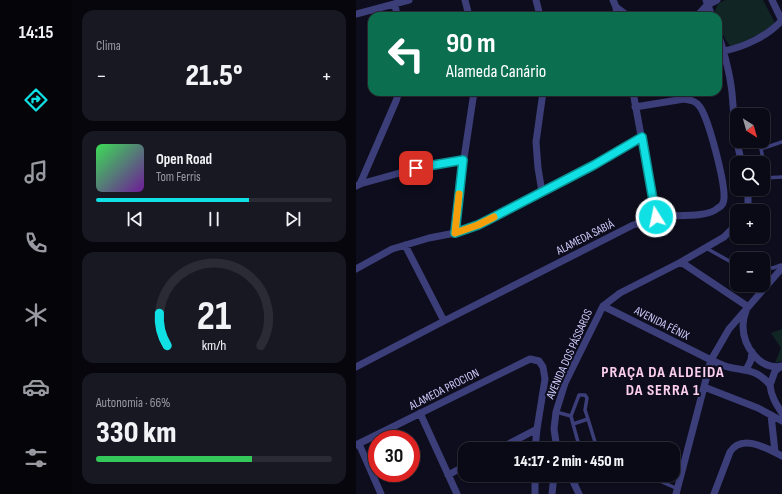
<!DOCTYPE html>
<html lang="pt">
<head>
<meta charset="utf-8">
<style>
  body { margin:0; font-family:"Sofia Sans Condensed",sans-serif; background:#181823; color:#f1f3f6; height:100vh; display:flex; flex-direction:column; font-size:15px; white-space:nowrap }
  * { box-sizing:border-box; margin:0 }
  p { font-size:13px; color:#999aa1 }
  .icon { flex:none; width:22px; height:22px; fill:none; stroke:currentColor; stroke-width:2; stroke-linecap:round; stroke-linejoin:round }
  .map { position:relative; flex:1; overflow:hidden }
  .side { display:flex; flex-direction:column; gap:10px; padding:10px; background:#06060c; width:284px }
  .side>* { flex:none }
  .guide { position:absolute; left:12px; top:12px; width:354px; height:84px; border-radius:12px; box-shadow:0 1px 3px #0004,0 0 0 1px #2a2b35; background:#0b6e4f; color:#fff; overflow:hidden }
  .needle { width:26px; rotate:143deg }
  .tools { position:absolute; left:374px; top:108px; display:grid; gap:8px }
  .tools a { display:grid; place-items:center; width:40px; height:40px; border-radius:8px; background:#0a0a16; box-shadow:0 1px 3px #0004,0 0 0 1px #2a2b35; font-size:20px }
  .speed { position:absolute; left:12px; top:430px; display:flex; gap:8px; font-size:20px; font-weight:700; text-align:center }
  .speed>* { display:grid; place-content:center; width:52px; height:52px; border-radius:50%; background:#0a0a16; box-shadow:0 1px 3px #0004,0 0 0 1px #2a2b35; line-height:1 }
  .speed .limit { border:6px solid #d22; background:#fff; color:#111 }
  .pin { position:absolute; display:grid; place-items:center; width:34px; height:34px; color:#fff; margin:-17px; border-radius:8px; box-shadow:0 2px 6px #0006 }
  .me { position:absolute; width:44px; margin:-22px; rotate:350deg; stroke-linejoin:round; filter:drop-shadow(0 0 3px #0008) }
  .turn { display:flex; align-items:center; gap:14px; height:84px; padding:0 12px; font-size:18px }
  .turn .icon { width:52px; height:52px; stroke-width:2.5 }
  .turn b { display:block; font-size:28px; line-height:34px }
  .big { font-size:30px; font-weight:800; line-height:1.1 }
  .side .widget { flex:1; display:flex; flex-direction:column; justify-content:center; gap:6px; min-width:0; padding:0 14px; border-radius:12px; background:#181823 }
  .side .dial { align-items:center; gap:0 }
  .dial svg { height:104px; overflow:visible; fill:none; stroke:#2a2b35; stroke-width:7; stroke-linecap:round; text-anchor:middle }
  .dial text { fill:#f1f3f6; stroke:none }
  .song { display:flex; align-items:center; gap:12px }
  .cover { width:48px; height:48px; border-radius:6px; background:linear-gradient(135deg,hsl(130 70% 55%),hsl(280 70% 35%)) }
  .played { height:4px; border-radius:2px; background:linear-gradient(90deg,#10e0e4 65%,#2a2b35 65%) }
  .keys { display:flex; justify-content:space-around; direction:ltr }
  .heat { display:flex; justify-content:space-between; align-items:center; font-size:22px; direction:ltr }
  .charge { height:6px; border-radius:3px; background:linear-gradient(90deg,#34c759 66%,#2a2b35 0) }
  .trip { position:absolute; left:102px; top:442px; width:222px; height:40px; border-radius:12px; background:#0a0a16; box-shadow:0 1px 3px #0004,0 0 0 1px #2a2b35; font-weight:800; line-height:40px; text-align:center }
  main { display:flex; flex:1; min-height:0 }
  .tabs { display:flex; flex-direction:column; width:72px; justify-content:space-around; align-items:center; background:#040409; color:#999aa1 }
  .tabs .icon { width:28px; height:28px }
  .tabs .active { color:#10e0e4 }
  .tabs b { font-size:18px; color:#f1f3f6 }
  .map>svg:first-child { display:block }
</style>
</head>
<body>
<main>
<nav class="tabs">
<b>14:15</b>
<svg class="icon active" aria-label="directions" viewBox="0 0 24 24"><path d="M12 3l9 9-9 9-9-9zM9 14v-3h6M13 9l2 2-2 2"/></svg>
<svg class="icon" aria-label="music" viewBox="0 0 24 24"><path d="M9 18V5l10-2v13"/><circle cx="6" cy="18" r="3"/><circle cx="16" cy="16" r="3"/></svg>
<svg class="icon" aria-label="phone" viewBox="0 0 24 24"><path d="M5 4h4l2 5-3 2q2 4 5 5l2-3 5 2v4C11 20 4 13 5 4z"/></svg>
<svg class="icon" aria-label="climate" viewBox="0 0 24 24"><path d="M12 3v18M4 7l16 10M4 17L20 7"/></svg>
<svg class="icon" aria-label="car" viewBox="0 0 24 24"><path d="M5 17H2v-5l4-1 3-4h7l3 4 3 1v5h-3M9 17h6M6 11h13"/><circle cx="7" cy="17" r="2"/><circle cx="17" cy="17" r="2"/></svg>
<svg class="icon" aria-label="filters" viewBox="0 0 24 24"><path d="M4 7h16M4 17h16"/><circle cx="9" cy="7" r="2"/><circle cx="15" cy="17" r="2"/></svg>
</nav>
<section class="side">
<div class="widget"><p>Clima</p>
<div class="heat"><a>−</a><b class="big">21.5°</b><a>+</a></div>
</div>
<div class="widget">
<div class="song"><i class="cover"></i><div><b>Open Road</b><p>Tom Ferris</p></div></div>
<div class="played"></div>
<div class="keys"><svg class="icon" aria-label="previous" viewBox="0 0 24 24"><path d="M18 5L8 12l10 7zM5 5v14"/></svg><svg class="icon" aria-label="pause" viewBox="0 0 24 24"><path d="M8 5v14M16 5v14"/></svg><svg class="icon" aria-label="next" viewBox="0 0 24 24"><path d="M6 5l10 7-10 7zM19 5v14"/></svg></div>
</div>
<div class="widget dial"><svg viewBox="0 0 100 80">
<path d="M14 69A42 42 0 1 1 86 69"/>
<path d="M14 69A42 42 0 0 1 8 44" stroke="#10e0e4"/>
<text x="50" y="56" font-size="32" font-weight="700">21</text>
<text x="50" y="72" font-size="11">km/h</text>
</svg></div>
<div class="widget"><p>Autonomia · 66%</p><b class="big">330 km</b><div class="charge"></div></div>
</section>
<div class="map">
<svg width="426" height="494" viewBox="0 0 426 494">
  <rect width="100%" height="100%" fill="#0e0d1d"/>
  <path fill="#112624" d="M369,0H407L419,23L415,28L376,48C369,41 362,26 362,16H361L359,11L362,4Z
    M426,329V361L419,363L425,348L415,333Z"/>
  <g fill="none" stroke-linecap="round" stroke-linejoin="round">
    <path stroke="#3b3e79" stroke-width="3.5" d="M407,178L426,177
      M411,178L405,149L426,142
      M350,248L375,262L381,263
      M407,267L417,268L425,265
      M200,412L215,416L217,424
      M215,416L223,395H229L231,398L229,410L232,419
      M224,449L217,424L232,419L239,442L225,449
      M290,475L322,489
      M218,483L240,475"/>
    <path stroke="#3b3e79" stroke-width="7" d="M109,0L113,16
      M180,0L184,16
      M257,0L260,7L261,16
      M350,0L356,16
      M416,0L426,21
      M39,4L41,16
      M260,7L272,16
      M0,14L53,0
      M341,16L351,5L361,0
      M362,33C368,52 374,72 376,93C378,116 379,140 386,163
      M364,49L368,51C388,47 412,36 426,20
      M277,92L300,217
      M4,184L40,101L43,92
      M0,186L4,184L69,166L107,160
      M186,192L182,168L180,142L187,92
      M389,211L392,203V189
      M99,233L104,185L118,92
      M49,245L88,321
      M325,262L391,306
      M0,269L36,249L73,238L99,233L121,225L237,165L286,137
      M247,306L355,360C360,362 366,365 372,367C390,371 401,369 414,385C415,396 420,404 426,413
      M390,311C388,316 387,321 387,326C387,346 404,371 426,366
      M0,367L88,321L277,225C284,223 292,219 300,217C316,214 350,219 362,208C366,206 368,202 368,198C369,182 353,120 344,107C340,101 335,100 328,99L279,107
      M390,370L395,360L396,352
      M414,385L419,371L424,367
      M348,387L402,408L426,421
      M64,413L101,494
      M415,415L419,452
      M3,444L25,494
      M0,445L174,359L183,361L187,367L189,379L181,429L179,449
      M143,449L181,429
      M201,449L198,429L200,412L209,383L247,306L264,293L325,262L368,237L381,224
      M92,475L109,466
      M179,475V494
      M214,475L223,494
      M196,494L198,475
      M320,494L355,360L373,329L426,268
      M358,494L374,452C386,433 412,449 426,456"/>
  </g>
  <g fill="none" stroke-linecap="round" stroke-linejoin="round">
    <defs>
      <path id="route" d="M60,168L107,160L99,233L122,225L132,220L238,165L286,137L300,217"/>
    </defs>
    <use href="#route" stroke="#0a9294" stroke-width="10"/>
    <use href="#route" stroke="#10e0e4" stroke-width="7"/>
    <path stroke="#f59e0b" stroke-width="7" d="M103,194L99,233L122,225L138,217"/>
  </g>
  <g text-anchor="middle" stroke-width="4" stroke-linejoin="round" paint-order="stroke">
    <g font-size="12" fill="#ceccfc" stroke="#0e0d1d">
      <text transform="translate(229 237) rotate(-27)" y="4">ALAMEDA SABIÁ</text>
      <text transform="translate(306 323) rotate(27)" y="4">AVENIDA FÊNIX</text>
      <text transform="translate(213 354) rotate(-66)" y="4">AVENIDA DOS PÁSSAROS</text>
      <text transform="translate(88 389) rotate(-27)" y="4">ALAMEDA PROCION</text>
    </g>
    <g font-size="16" font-weight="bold" letter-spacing="1" fill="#fcceef" stroke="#0e0d1d">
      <text x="307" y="377">PRAÇA DA ALDEIDA<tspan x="307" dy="18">DA SERRA 1</tspan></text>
    </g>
  </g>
</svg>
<div class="tools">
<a><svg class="needle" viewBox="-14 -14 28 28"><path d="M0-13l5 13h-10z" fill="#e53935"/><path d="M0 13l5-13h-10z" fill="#999aa1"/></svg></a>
<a><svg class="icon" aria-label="search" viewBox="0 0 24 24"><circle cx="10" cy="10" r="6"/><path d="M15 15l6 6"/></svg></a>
<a>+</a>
<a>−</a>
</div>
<div class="speed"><div class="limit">30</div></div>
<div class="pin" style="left:60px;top:168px;background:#d93025"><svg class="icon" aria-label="arrive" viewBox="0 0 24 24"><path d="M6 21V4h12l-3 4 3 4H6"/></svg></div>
<svg class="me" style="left:300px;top:217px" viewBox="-20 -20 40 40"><circle r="17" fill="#10e0e4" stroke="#fff" stroke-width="3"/><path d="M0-11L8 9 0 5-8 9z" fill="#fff"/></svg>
<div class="trip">14:17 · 2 min · 450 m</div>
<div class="guide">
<div class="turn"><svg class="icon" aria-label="left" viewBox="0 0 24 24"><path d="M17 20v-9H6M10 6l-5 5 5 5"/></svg><div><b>90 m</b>Alameda Canário</div></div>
</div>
</div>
</main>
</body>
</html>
